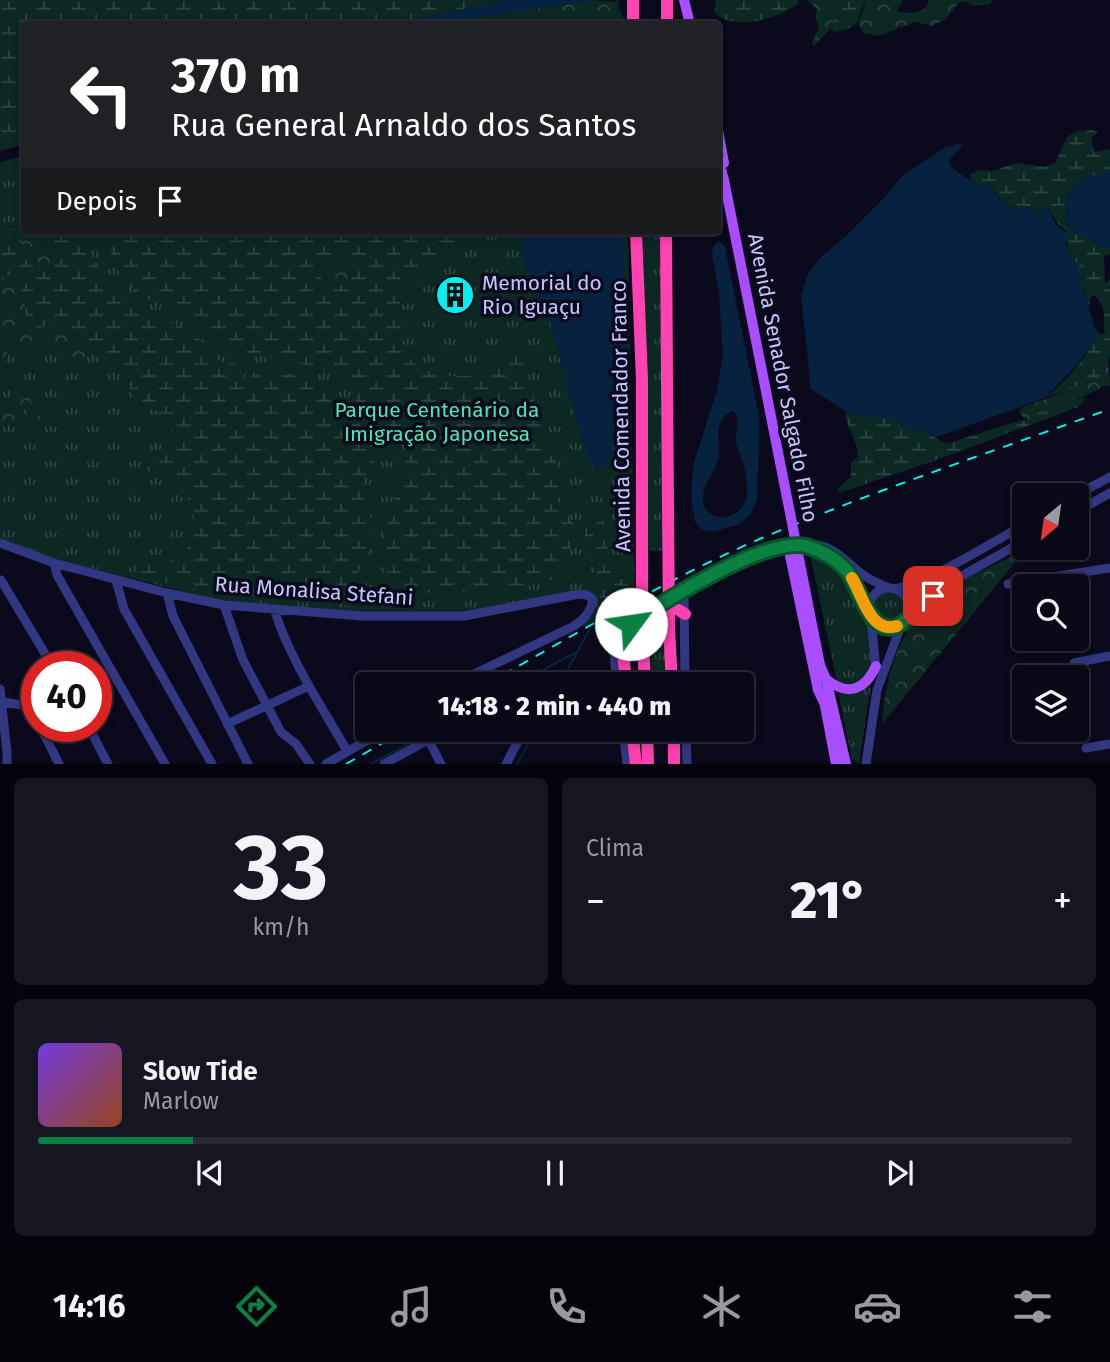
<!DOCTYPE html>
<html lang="pt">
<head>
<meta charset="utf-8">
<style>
  body { margin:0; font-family:"Fira Sans",sans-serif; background:#161623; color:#f1f3f6; height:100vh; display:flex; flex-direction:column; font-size:26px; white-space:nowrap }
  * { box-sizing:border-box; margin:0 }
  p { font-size:23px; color:#989aa1 }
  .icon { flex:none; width:38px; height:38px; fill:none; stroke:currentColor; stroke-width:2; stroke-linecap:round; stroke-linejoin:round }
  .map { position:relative; height:764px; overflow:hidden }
  .side { display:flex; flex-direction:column; gap:14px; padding:14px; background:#04040c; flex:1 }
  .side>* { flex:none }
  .banner { position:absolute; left:21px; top:21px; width:700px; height:214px; border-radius:7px; box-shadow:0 4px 10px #0003,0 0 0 2px #292935; background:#202124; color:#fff; overflow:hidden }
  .needle { width:46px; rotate:209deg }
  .controls { position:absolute; left:1012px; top:483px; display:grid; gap:14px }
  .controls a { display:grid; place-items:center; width:77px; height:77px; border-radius:7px; background:#080816; box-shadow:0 4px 10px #0003,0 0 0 2px #292935; font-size:35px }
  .speed { position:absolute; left:21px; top:651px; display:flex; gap:14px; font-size:35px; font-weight:700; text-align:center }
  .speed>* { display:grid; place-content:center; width:91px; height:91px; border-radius:50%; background:#080816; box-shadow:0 4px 10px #0003,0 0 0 2px #292935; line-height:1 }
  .speed .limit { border:10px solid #d22; background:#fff; color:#111 }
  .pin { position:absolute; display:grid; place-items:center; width:60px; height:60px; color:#fff; margin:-30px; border-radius:14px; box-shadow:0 4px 10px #0006 }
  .me { position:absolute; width:77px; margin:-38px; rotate:59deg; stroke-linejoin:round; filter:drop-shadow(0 0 5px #0008) }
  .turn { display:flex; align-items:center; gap:24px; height:147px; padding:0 35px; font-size:32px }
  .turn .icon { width:91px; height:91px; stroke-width:2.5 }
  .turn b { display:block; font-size:49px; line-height:60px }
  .then { display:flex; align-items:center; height:66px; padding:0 35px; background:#0003; gap:14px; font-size:26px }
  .big { font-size:52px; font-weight:800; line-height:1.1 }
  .side .card { flex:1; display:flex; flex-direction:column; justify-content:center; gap:10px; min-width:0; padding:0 24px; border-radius:10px; background:#161623 }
  .side .dial { align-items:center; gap:0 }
  .dial b { font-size:91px; line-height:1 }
  .song { display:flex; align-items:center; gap:21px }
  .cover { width:84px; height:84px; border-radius:10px; background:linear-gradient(135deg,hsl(260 70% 55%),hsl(20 70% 35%)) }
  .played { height:7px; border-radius:4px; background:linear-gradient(90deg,#0b8043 15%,#292935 15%) }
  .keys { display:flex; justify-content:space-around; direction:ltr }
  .heat { display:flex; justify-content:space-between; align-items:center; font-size:38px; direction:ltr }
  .side .tiles { flex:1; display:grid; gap:14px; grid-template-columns:1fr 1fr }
  .card:last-child { grid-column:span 2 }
  .trip { position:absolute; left:355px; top:672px; width:399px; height:70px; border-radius:7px; background:#080816; box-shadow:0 4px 10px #0003,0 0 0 2px #292935; font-weight:800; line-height:70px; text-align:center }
  .menu { display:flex; height:112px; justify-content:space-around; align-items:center; background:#030309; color:#989aa1 }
  .menu .icon { width:49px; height:49px }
  .menu .selected { color:#0b8043 }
  .menu b { font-size:32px; color:#f1f3f6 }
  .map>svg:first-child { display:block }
</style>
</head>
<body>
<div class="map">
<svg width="1110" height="764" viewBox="0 0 1110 764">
  <defs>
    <pattern id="grass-tufts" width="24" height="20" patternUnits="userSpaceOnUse" patternTransform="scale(1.75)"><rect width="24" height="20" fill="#0c2823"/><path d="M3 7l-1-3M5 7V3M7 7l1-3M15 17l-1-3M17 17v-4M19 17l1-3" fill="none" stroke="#2e4644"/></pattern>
    <pattern id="forest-crowns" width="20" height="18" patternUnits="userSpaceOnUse" patternTransform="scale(1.75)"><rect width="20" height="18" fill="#0c2823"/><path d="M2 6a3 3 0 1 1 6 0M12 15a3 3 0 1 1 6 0" fill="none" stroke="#2e4644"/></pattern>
    <pattern id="wetland-marsh" width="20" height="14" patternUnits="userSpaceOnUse" patternTransform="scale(1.75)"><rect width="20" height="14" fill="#0c2823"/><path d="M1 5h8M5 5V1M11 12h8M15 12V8" fill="none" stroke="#2e4644"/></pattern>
  </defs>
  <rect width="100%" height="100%" fill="#0b0a1d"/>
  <path fill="url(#grass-tufts)" d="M24,156V231H628L635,599L583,627L582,625L596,601L594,594L582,590L560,596L459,614L353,612L217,600L51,558L0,539V162Z
    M643,231H660L663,551L648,550Z
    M810,554C821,554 836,563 844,572C858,589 880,652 870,672C867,678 858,682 853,685L837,682Z
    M872 608a17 17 0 1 1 34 0a17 17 0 1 1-34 0Z
    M650,629H665L669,684H651Z
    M871,685L859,763L852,759L838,691L859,692Z"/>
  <path fill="url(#forest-crowns)" d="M594,0L616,2L626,24H449L468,19Z
    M807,0H845L830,29L814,46L812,43L819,27L815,17L817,9Z
    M867,0H903L897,10C905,15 917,13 926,8L929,0H992L990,4L973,6L965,1L959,2L946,19L932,26L915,22L879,36L863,33L858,23Z
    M32,234C64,233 57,298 21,254L22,239Z
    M343,248C351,257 345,248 348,259C352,274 351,276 340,287L328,285L321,280V274L335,262L340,250Z
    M4,275C25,275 26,300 27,317L41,328L57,322L68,325L74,336L82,340L86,352L85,366L79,368L72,367C61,356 63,345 45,344L40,350L22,344L8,347L0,381V316L5,319C4,307 0,300 0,288H3Z
    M1105,355H1108L1110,386H1105C1080,400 1051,405 1029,420L1022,417L1020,411L1023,407L1059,394L1101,368V360Z
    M16,387H22L28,393L33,408L44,420L40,424L34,421L24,408L19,410L14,420H7L0,425V405L7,403Z
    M1025,550L882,724C886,670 901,621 948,589C972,574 1000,563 1025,550Z"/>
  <path fill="url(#wetland-marsh)" fill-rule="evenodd" d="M0,0H504L396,24H24V144L0,151Z
    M716,0H798V4C778,18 734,33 714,12Z
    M845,0H867C853,20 866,25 836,32L830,29Z
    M1092,130L1098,132L1091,138L1094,152L1110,149V174L1089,176L1081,183L1072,186L1067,198L1066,216L1079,233L1106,248H1110V254L1104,256L1105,283L1110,279V359L1108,355H1105L1101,360L1100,376L1096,379L1045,398C1062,385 1096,351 1095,329L1100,334H1105C1102,320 1108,306 1094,295L1090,298L1089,307L1079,278V265C1068,258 1065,243 1066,230C1054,223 1054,214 1045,204L1039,213L1033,212L1028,207L1021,211C1008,206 997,198 992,186L979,185L971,180L970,174L980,170L992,171L1016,163L1044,167L1055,163L1067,137L1077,131Z
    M24,226V231H85C83,245 91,254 98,266C103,273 106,283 112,290C130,314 164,317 189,331C209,341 206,363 236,364L237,371L245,378L251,379L257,366L328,384L361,426L373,452L374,461C371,471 361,480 361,491C361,500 369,502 370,511C370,527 372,544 366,560C363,567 357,571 355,579C353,588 355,598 349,606L260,599L242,592L226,590L209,592L165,582L139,572L137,568C151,560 166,568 183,553C205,533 192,490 169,478C162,474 155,473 148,471L142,460L154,458L158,454L175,457C182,426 156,408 131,395C130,378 116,357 97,354C94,353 90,354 86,352L82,340L74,336L68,325L57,322L33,330C22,317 27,294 18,279L12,275H4L3,288H0V231H9ZM32,234C65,233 56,297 21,254L22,239Z
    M108,231H461C447,258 411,269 401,299C397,309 401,321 402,331C403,338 402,346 405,352C418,379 471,381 494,369C501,365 506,356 513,350L522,353L525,359V372L533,385L534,403L543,427V437L558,470V503L573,521C573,537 570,566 557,577C539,591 415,598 392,589C379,569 385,529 392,506C398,484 415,457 399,435C389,422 374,417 361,407C351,399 351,385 340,377C320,364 268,360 242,351C218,343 200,326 179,313C168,306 155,304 145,298C123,286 106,255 108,231ZM344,248C351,257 345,248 348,260C352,274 351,277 340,287L328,285L321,280V274L335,262L340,250Z
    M1083,397L1085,400L1078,407L939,459L842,492L837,491L840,486L851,477V463L858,457C858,440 846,428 845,411C858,415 870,416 884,418C904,422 929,432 946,444L1015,422L1029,420L1039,412Z
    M596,510L600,511L603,517L611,567L615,576L630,584L631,598L593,620C598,610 601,599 599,588C597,566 570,525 596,510Z"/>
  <path fill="#07223f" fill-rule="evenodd" d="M504,0H594L468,19L449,24H396Z
    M960,143L962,147L949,160V164C960,176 975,184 992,186C997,199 1007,206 1021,211L1032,206L1033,212L1039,213L1045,204C1050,210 1051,213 1053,220C1057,228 1065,229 1069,238L1065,243L1074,262L1079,265C1078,291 1095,313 1096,338L1077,365L1045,398L936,437L886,419L858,415L845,411L811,389L801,296L808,273L821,257L848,234L883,199L903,175L946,147Z
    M1104,170L1110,174V248C1095,247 1086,233 1072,233L1064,219L1067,207L1064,204L1065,199L1069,196L1072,186L1081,183L1089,176L1101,175L1102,171Z
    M523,231H622L627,355L623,403L611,459C597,483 590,462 584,448L550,323L521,254Z
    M717,242H721L725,247L759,416V445L757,499L751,514L740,524L712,532L703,530L695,522L691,498L693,466L717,390L723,356L719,293L712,256L713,247ZM732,411L737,415C738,425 736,433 736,442C737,450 741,455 743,463C746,471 748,486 747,495C744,521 706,526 703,500C702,483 718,470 719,454C719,439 714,419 732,411Z"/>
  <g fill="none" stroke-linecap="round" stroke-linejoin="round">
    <path stroke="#07223f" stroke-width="2" d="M617,0L619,24
      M566,673L589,630
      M516,684L577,652
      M560,684L563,678
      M371,764L433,730
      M517,764L536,730"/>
    <path stroke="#313780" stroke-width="9" d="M1076,495L1110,477
      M1076,512L1110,493
      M0,543L54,563L167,593L224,605L362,616H464L574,595C582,594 588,593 593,600C590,613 584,619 574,626L470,676L457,684
      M809,547C849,562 848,578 869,610
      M54,563L57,575L165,764
      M1,580L53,667
      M116,580L124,609L212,764
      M1008,584L1110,568
      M869 608a20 20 0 1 1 40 0a20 20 0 1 1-40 0Z
      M895,589C941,576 982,548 1024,525
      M684,592L685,684
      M167,593L173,616L248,764
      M665,603L755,554L811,544C832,545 844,559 859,572C868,579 879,584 889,588
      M224,605L243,660L281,732L296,744L310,764
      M274,609C290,660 321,705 347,751
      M871,618L876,670
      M906,618L944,586L1024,541
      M1074,663L1110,656
      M532,684L542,679L547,684
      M617,684C613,649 610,636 644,616
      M0,689L7,752V764
      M3,702L28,706L37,720
      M227,724L309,686
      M40,726L59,764
      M88,726L108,764
      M623,730L627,764
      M686,730L687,764
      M428,739L441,764
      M1086,748L1110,744
      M326,764L385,730
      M384,764L446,730
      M506,764L524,730
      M866,764L877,690L902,623"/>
    <path stroke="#a84dff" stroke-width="10" d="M684,0L690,24
      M718,131L724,163
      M718,157L724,180L761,366
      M788,546L818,690L824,703
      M820,665L826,679L846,764
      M826,679C848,697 865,690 876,666
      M825,706L836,764"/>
    <path stroke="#ff41b2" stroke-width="12" d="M633,0V24
      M667,24V0
      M636,231L642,380
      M666,231L667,379
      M627,684C625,671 621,654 627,641C633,629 662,605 676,609C678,609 683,613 685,614
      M632,730L636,764
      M647,730L648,764
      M674,730V764"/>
    <path stroke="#00f1ed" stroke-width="2" stroke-dasharray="10 9" stroke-linecap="butt" d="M486,684C577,634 666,579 762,538C876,490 994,451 1110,409
      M346,764L405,730"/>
    <path stroke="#a84dff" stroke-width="10" d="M761,366L820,665"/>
    <path stroke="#ff41b2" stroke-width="12" d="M667,379L669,629L672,684
      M642,380V621L645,684"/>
  </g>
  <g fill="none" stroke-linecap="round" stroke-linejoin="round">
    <defs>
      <path id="route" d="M631,624C665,600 766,537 806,546C820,550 837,559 847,571C859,586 870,635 895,627C906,623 923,604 933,596"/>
    </defs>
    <use href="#route" stroke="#07532c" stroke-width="18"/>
    <use href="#route" stroke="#0b8043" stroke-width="12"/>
    <path stroke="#f59e0b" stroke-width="12" d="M852,578C863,596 870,634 897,626"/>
  </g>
  <defs>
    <symbol id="building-disc" viewBox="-11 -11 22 22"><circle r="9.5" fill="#00f1ed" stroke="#0b0a1d"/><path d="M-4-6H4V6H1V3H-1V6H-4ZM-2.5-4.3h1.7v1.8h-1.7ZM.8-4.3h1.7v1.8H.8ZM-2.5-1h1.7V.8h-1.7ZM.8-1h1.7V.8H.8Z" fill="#111"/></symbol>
  </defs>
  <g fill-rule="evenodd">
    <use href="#building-disc" x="433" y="273" width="44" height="44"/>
  </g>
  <g text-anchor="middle" stroke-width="7" stroke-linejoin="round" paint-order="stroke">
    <g font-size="21" fill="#c6c6ff" stroke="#0b0a1d" text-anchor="start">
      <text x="482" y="290">Memorial do<tspan x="482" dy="24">Rio Iguaçu</tspan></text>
    </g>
    <g font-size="21" fill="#c6c6ff" stroke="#0b0a1d">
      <text transform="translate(783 378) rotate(79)" y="7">Avenida Senador Salgado Filho</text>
      <text transform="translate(621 416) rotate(-91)" y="7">Avenida Comendador Franco</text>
      <text transform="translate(314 591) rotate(4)" y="7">Rua Monalisa Stefani</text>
    </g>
    <g font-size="21" fill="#49e8ae" stroke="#0b0a1d">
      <text x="437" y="417">Parque Centenário da<tspan x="437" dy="24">Imigração Japonesa</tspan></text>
    </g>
  </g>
</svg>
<div class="controls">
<a><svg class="needle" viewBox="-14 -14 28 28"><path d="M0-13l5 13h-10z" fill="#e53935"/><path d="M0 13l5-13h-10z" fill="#989aa1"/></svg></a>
<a><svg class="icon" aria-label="search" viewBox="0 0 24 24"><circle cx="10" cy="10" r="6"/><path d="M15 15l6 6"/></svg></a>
<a><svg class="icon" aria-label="layers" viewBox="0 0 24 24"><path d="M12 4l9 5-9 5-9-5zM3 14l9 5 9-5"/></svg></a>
</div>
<div class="speed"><div class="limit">40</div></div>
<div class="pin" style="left:933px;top:596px;background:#d93025"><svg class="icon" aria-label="arrive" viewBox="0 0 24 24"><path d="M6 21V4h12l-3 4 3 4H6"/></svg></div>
<svg class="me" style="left:631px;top:624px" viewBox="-20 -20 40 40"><circle r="19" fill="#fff"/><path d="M0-13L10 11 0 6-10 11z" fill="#0b8043"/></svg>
<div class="trip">14:18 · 2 min · 440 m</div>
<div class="banner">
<div class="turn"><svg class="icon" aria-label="left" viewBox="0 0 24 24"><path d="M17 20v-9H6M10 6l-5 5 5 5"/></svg><div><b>370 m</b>Rua General Arnaldo dos Santos</div></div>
<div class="then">Depois<svg class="icon" aria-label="arrive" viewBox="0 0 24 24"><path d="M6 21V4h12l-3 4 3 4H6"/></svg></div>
</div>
</div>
<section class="side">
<div class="tiles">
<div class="card dial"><b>33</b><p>km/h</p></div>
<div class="card"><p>Clima</p>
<div class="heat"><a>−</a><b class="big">21°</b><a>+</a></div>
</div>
<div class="card">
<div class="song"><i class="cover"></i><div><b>Slow Tide</b><p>Marlow</p></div></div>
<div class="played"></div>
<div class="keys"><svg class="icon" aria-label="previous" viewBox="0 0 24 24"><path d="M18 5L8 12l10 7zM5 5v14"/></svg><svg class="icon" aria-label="pause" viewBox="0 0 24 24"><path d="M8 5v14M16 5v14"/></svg><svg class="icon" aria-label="next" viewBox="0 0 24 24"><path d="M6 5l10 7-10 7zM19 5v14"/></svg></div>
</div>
</div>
</section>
<nav class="menu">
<b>14:16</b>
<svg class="icon selected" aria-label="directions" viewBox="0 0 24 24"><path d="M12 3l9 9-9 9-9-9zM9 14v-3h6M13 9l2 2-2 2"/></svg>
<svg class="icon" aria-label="music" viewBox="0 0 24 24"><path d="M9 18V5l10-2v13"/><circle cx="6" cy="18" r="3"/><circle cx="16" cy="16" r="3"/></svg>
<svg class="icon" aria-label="phone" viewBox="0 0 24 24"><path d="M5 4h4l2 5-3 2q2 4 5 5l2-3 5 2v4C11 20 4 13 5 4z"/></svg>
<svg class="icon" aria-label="climate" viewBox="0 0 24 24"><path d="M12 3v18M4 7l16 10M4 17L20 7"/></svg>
<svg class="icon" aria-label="car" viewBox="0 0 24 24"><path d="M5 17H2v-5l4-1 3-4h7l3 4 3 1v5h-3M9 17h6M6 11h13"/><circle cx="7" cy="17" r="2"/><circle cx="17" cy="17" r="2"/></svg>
<svg class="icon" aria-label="filters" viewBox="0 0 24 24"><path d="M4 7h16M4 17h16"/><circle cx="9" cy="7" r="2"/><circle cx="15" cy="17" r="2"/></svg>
</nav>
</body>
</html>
